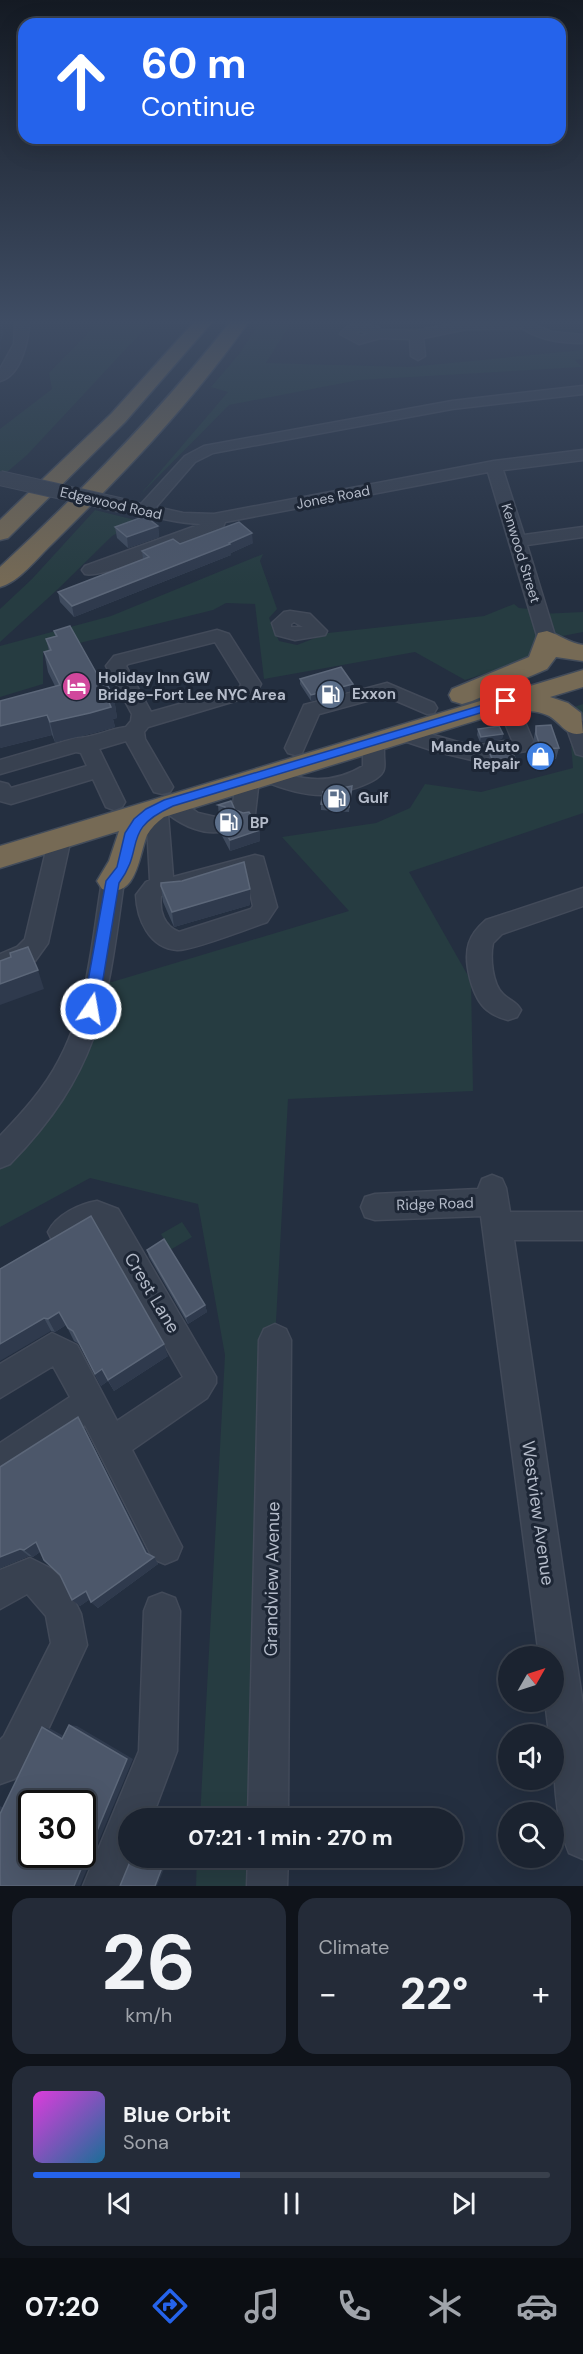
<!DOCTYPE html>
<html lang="en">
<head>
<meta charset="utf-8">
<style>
  body { margin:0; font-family:"DM Sans",sans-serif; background:#242b38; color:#f1f3f6; height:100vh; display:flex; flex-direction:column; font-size:22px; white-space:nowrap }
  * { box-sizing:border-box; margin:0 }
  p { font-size:20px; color:#a0a4ab }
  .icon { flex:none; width:33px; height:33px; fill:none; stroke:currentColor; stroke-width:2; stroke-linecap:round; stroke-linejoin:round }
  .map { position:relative; height:1886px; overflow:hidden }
  .sheet { display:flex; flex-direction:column; gap:12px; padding:12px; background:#0f131a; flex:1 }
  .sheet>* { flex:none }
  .guide { position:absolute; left:18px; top:18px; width:548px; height:126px; border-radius:18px; box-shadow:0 6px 24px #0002,0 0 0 2px #39404c; background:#2563eb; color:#fff; overflow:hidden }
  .needle { width:39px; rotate:51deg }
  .buttons { position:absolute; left:498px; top:1646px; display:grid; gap:12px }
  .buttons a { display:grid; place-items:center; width:66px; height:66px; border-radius:50%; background:#1b2330; box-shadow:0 6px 24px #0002,0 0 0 2px #39404c; font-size:30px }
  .speed { position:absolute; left:18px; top:1790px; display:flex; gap:12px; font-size:30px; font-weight:700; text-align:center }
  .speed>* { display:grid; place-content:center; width:78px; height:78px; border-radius:50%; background:#1b2330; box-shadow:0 6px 24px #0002,0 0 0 2px #39404c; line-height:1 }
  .speed .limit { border:3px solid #111; border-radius:9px; background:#fff; color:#111 }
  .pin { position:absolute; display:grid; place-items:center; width:51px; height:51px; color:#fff; margin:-26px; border-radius:12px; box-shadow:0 3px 9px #0006 }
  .me { position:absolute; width:66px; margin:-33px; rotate:12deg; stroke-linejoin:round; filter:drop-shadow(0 0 4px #0008) }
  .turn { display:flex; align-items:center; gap:21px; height:126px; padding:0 24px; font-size:27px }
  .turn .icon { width:78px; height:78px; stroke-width:2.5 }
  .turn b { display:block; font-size:42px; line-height:51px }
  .big { font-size:45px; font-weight:700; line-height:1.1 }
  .sheet .card { flex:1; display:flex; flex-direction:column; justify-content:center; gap:9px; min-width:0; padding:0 21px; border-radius:18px; background:#242b38 }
  .sheet .dial { align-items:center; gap:0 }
  .dial b { font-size:78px; line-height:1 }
  .song { display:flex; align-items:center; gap:18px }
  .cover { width:72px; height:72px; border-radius:9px; background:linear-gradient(135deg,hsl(300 70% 55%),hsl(200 70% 35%)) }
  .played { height:6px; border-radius:3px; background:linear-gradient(90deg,#2563eb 40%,#39404c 40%) }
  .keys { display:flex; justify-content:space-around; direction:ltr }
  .heat { display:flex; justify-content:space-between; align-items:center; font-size:33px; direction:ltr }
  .sheet .tiles { flex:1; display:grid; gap:12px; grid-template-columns:1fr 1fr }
  .card:last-child { grid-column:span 2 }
  .trip { position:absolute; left:118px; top:1808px; width:345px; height:60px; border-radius:30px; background:#1b2330; box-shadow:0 6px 24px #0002,0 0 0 2px #39404c; font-weight:700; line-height:60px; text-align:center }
  .dock { display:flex; height:96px; justify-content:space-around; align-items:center; background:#0b0e13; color:#a0a4ab }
  .dock .icon { width:42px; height:42px }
  .dock .current { color:#2563eb }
  .dock b { font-size:27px; color:#f1f3f6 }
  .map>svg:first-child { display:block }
</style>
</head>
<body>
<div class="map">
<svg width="583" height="1886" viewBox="0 0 583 1886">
  <rect width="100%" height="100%" fill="#242f40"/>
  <path fill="#263c41" d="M85,321H152L27,455L0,478V429L52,389L49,373L93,328Z
    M261,321H292L266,363L409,367L583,350V359L575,360L582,367L359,380L229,405L140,495L228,392L211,387L240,353Z
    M95,510L139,521L112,536L58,589L0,642V609L32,579Z
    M263,554L260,561L277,609L269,618L279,641L297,645L328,633L484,616L514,604L519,608L539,610L540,614L583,612V632L547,639L530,657L518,663L465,680L415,652L264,679L255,604L226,603L213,610L43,652V684L0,697V646L111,616Z
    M583,704V813L409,872L471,981L473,1091L288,1099L275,1340L266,1818H200L225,1355L198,1204L90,1178L0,1227V1155L49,1100L97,977L112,982L349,911L282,837L376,823L410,808L425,784L481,792L573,768L568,709Z
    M182,1222L192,1237L170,1250L161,1234Z
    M197,1857H265V1886H196Z"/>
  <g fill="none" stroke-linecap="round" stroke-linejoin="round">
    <defs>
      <path id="minor" d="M15,321H29C29,340 21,376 0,381V369L14,344Z
        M467,321H530L539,327L552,332L583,335V343C562,343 539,340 522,328L467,329L423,338L425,356L418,360L411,356L410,339L380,338L359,344L340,334C350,320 363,324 378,327L380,330L416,331ZM360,331L367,333L368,334L361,336L355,333Z
        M583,386V394L452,409L213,453L195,462L156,507L183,513L214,514L494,461L583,450V460L503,470L524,535L583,527V537L527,545L556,639L554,643H540L538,639L488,472L225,522L223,527C198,536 106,579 85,574L82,570L85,566L201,524C176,523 151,516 127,510L125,507L133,502L141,504L185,456L204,446L452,401Z
        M290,611L310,614L327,631L325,635L295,640L276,635L272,623L284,612ZM294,622L303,627H291V624Z
        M217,630L229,634L261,684L255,695L148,727L144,732L145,739L173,787L170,792L162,794L154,792L126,741L99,749L125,802L122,807L114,810L106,807L93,779L11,804L0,801V782L8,784L11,788L87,766L81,753L76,752L0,774V760L76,738C93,738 109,729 126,727L131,721L132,714L106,666L114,656ZM215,642L241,684L240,687L151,712L126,666L128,664Z
        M387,683L434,703L437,708L434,713L427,714L385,696L319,714L302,753L295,755L288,753L285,748L304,705Z
        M506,695L513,696L516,701L533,741L526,751L472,760L434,751L395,738L392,733L395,728L402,726L472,746L512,740L496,701L499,696Z
        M576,719L583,721V756L576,754L566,726L569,721Z
        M373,735L380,737C384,743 384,748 384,755C384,759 385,765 384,769C381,784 335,795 322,795C300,795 278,787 259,779L255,814L252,819L244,822L236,819C230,809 235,784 241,774L248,772L256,774L259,769C270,766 279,771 290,775C317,783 340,780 363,766V742L366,737Z
        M169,795L177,798L198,813L224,819L227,825L224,831C205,836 183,826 168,814L173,877L255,855L263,857L277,907L267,922C250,928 191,951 177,950C149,948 137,919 136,895L146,882L150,880L146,807L149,802L160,800ZM246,874L253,906L251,909L179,932C164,926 159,911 161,896L183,894Z
        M60,830L68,832L71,838L48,943L35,961L0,974V954L17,947L25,939L49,838L52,832Z
        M113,872L121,875L124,881C107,1005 101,1070 10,1164L0,1168V1136C22,1113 44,1089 59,1060C88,1006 92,941 102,881L105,875Z
        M583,888V906L502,934L493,943C490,957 492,984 503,994C510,1001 516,1001 521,1010L517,1017L508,1020C500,1018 493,1015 487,1010C472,998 463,961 469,943C472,934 478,927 486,920Z
        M492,1175L502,1179L506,1188L510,1212H583V1240H514L583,1705V1859L569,1853C554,1818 554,1772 554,1734H549L545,1701H554V1656H539L481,1216L375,1220L365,1217L361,1207L365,1197L375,1194L478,1189L482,1179Z
        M97,1201L118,1209L216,1377V1383L207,1398L132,1450L182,1547L177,1559L165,1564L153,1559L85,1425L12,1474L0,1479V1443L70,1397L53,1366L0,1398V1364L52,1333L77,1345L117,1421L183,1377L98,1229L63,1246L53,1242L48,1232C56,1215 79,1204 97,1201Z
        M275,1324L286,1329L291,1340L288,1818H248L259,1340L264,1329Z
        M30,1558L52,1569L66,1583L81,1614L87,1645L32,1764L14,1779L0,1784V1740L4,1736L51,1643L46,1616L27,1594L0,1609V1570Z
        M162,1593L175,1598L180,1611L177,1751L152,1818H129V1857H135L123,1886H83L139,1751L144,1611L149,1598Z
        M248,1857H288L287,1886H247Z"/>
      <path id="highway" d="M195,321H213L125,422L8,538L0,540V520L111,414Z
        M231,321H249C193,402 122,475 52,544C37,558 19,582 0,587V567C83,490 161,410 231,321Z
        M547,631C560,635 569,643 583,645V661L556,657L547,669L472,701L462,704L452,701L449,695L452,689L529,657L538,633Z
        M583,670V687L550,697L568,703L581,713L583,733C565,738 561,721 547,715C536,710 524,711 513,709L164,817C157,822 151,828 147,835C138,858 137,900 102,889L97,881L109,861L119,831L0,868V846Z"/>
    </defs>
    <use href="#minor" stroke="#424a59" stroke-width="3"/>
    <use href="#highway" stroke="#434c5a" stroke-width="3"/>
    <use href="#minor" fill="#384150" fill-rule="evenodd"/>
    <use href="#highway" fill="#766a55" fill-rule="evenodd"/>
    <defs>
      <path id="minor-bridge" d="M0,478L124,506"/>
    </defs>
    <use href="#minor-bridge" stroke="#424a59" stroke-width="16" stroke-linecap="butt"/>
    <use href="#minor-bridge" stroke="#384150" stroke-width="14"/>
  </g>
  <path fill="#3f4b5e" d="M158,526L159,537L128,548L117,538L115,527Z
    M253,543L231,553V555L74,617L60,602L58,592L143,559L142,551L180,544Z
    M54,631L102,683L114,698L117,718L113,719L115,727L94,733L55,742L52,735L0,748L55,686L48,672L44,652L49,651L46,639L55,636Z
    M300,679L353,690L311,701L300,684Z
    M536,726L559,748L556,759L539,760L533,744L534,737Z
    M478,729L503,734L502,739L480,742L477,735Z
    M490,754L515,765L493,769L489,759Z
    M352,786L349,812L321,810V804Z
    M218,805L235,810L260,830V841L230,851L221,834L220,823L225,821L226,819L219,816Z
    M161,886L250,889V905L174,927L163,902Z
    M147,1250L205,1305L207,1312L188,1324L149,1257Z
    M0,1269L168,1356L114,1391L108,1381L101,1386L79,1344L74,1341L66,1325L55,1332L51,1331Z
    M84,1428L148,1554L154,1557L158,1564L98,1608L91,1602L90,1599L80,1606L60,1575L40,1552L33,1557L29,1556L0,1568V1467Z"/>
  <path fill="#2f3a4d" d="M1,321H2L3,334L0,344L1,348L0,350Z
    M158,526L159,537L128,548L127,537Z
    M252,533L253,543L231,553V555L74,617L72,606Z
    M353,684V690L311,701V695Z
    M114,698L117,718L113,719L115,727L94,733L55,742L50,722Z
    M47,715L52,735L0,748V726Z
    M503,734L502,739L480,742L481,737Z
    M516,760L515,765L493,769L494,763Z
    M260,830V841L230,851V840Z
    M250,889V905L174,927L172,912Z
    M38,970L44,989L0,1005V984Z
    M205,1305L207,1312L188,1324L186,1317Z
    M59,1312L66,1325L55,1332L48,1319Z
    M44,1318L51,1331L0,1361V1344Z
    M164,1344L168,1356L114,1391L108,1380Z
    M102,1369L108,1381L101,1386L95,1374Z
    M78,1417L84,1428L151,1559L154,1557L158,1564L98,1608L91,1602L146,1553Z
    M36,1542L44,1549L33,1557L24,1550Z
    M20,1549L29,1556L0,1568V1557Z
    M86,1591L93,1597L80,1606L72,1600Z
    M69,1725L77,1726L133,1759L80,1886H74Z
    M42,1727L51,1729L71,1740L62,1739Z
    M0,1806L11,1812L0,1814Z
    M166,1857H169L157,1886H155Z"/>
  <path fill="#4c576a" stroke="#5c6779" stroke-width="1.5" fill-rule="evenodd" d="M145,516L158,526L127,537L115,527Z
    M239,522L252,533L229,543L230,544L72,606L58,592L149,557L142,551L173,539L180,544Z
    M70,626L102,683L106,682L114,698L108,700L111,707L90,713L50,722L47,715L0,726V701L60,685L44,652L51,650L46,639L57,636L54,631Z
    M341,667L353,684L311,695L300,679Z
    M551,725L559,748L541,749L536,734V726Z
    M499,726L503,734L481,737L478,729Z
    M511,750L516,760L494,763L490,754Z
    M352,786L349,807L321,804L323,792Z
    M231,801L235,810L243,813L249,812L260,830L230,840L220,823L225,821L228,813L225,807L218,805Z
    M244,862L250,889L172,912L161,886V883L182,881Z
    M28,947L38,970L0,984V961L11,957L10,953Z
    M91,1216L164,1344L108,1380L102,1369L95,1374L73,1331L68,1328L59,1312L48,1319L44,1318L0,1344V1269Z
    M164,1239L205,1305L186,1317L147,1250Z
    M78,1417L146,1553L154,1557L91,1602L86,1591L72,1600L60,1575L44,1560L36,1542L24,1550L20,1549L0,1557V1467Z
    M69,1725L127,1759L74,1886H0V1814L42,1727L62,1739ZM32,1803H82V1854H32Z
    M132,1857H166L155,1886H120Z"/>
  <linearGradient id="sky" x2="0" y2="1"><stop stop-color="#141a23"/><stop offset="0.55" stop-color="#3f4d64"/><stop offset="1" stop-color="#3f4d64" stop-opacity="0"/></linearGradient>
  <rect width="583" height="585" fill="url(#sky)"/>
  <path fill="#2563eb" stroke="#184099" stroke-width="1.5" d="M506,698L510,699V704L173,806C120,830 146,847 119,883L98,1009L96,1013H86L83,1009L106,881L117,867L125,833L134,819L146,809L164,800Z"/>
  <defs>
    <symbol id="hotel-disc" viewBox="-11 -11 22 22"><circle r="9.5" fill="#d1479c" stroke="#1d2635"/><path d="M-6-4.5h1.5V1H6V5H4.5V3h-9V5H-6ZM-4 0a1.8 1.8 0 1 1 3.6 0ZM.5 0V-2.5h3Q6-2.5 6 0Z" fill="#fff"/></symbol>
    <symbol id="fuel-disc" viewBox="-11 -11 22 22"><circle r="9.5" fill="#5c6f8a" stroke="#1d2635"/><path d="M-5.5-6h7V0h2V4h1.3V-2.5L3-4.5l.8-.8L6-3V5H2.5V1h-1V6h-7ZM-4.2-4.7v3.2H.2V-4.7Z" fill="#fff"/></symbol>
    <symbol id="shop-disc" viewBox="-11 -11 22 22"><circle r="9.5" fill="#3f7fe0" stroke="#1d2635"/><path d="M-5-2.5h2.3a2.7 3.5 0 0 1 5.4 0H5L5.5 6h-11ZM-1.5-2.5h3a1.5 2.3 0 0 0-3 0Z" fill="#fff"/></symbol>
  </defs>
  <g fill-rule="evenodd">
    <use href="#hotel-disc" x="60" y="670" width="33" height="33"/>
    <use href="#fuel-disc" x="314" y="678" width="33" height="33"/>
    <use href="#shop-disc" x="524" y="740" width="33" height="33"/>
    <use href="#fuel-disc" x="320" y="782" width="33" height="33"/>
    <use href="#fuel-disc" x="212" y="806" width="33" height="33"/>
  </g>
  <g text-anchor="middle" stroke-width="6" stroke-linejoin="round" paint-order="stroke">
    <g font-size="14" fill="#b5bcca" stroke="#1d2635">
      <text transform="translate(333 497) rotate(-11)" y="5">Jones Road</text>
      <text transform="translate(111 503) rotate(13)" y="5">Edgewood Road</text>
      <text transform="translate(521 553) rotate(73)" y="5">Kenwood Street</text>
    </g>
    <g font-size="15" font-weight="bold" fill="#b5bcca" stroke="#1d2635" text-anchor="start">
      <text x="98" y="683">Holiday Inn GW<tspan x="98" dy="17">Bridge-Fort Lee NYC Area</tspan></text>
      <text x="352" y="699">Exxon</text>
      <text x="520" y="752" text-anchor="end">Mande Auto<tspan x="520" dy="17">Repair</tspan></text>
      <text x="358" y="803">Gulf</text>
      <text x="250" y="828">BP</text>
    </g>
    <g font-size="15" fill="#b5bcca" stroke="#1d2635">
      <text transform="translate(435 1204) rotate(-2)" y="5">Ridge Road</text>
    </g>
    <g font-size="18" fill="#b5bcca" stroke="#1d2635">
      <text transform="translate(152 1293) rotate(59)" y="6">Crest Lane</text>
      <text transform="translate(538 1513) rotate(82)" y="6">Westview Avenue</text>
      <text transform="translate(272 1579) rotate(-89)" y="6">Grandview Avenue</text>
    </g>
  </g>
</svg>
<div class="buttons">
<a><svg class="needle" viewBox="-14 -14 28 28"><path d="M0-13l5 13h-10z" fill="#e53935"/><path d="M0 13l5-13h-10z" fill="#a0a4ab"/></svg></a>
<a><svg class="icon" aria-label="sound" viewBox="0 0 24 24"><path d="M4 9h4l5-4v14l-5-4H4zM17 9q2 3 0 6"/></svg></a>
<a><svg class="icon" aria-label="search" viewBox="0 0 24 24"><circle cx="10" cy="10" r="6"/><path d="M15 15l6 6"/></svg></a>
</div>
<div class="speed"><div class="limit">30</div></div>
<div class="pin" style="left:506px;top:701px;background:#d93025"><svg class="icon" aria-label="arrive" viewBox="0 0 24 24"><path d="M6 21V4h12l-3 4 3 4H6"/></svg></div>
<svg class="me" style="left:91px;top:1009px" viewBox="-20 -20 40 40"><circle r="17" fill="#2563eb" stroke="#fff" stroke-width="3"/><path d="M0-11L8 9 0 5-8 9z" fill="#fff"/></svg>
<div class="trip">07:21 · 1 min · 270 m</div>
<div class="guide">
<div class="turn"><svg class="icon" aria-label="ahead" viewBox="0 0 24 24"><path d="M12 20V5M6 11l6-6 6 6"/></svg><div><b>60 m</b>Continue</div></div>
</div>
</div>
<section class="sheet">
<div class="tiles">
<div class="card dial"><b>26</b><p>km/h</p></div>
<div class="card"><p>Climate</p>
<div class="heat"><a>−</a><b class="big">22°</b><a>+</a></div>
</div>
<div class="card">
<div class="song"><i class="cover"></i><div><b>Blue Orbit</b><p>Sona</p></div></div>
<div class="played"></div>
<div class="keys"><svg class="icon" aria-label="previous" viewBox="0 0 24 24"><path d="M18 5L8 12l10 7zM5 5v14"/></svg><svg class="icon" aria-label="pause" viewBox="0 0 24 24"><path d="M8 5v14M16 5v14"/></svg><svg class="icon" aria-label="next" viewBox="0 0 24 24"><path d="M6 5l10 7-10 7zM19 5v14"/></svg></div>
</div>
</div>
</section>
<nav class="dock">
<b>07:20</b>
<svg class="icon current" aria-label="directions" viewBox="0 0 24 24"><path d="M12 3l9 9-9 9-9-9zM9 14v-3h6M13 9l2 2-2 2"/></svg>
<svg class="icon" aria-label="music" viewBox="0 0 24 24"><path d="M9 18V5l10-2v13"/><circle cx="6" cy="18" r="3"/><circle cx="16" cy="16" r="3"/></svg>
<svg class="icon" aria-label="phone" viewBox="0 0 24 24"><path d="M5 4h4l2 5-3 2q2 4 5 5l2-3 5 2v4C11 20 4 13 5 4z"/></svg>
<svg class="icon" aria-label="climate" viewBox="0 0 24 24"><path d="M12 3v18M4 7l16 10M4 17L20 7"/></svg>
<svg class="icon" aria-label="car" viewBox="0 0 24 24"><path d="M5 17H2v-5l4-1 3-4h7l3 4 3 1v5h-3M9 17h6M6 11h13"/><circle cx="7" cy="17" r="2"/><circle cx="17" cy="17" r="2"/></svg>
</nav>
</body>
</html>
